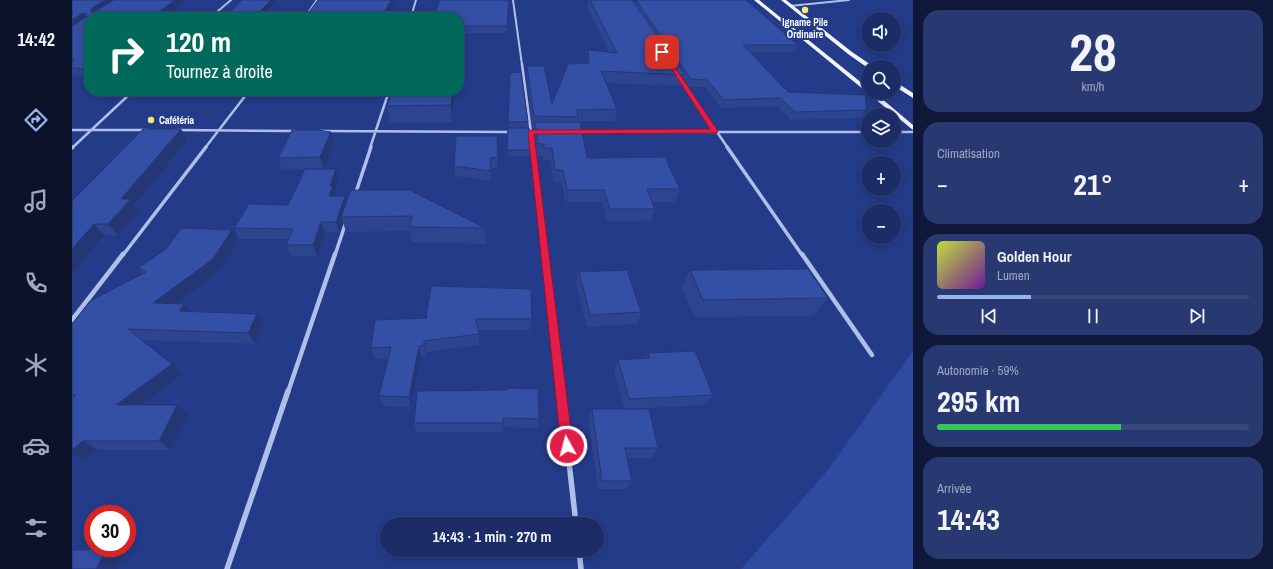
<!DOCTYPE html>
<html lang="fr">
<head>
<meta charset="utf-8">
<style>
  body { margin:0; font-family:"Archivo Narrow",sans-serif; background:#283870; color:#f1f3f6; height:100vh; display:flex; flex-direction:column; font-size:15px; white-space:nowrap }
  * { box-sizing:border-box; margin:0 }
  p { font-size:13px; color:#a0a7c0 }
  .icon { flex:none; width:22px; height:22px; fill:none; stroke:currentColor; stroke-width:2; stroke-linecap:round; stroke-linejoin:round }
  .map { position:relative; flex:1; overflow:hidden }
  .details { display:flex; flex-direction:column; gap:10px; padding:10px; background:#0f1839; width:360px }
  .details>* { flex:none }
  .banner { position:absolute; left:12px; top:12px; width:380px; height:84px; border-radius:16px; box-shadow:0 2px 10px #0003,0 0 0 1px #39487b; background:#00695c; color:#fff; overflow:hidden }
  .controls { position:absolute; left:789px; top:12px; display:grid; gap:8px }
  .controls a { display:grid; place-items:center; width:40px; height:40px; border-radius:50%; background:#1b2c67; box-shadow:0 2px 10px #0003,0 0 0 1px #39487b; font-size:20px }
  .speed { position:absolute; left:12px; top:505px; display:flex; gap:8px; font-size:20px; font-weight:700; text-align:center }
  .speed>* { display:grid; place-content:center; width:52px; height:52px; border-radius:50%; background:#1b2c67; box-shadow:0 2px 10px #0003,0 0 0 1px #39487b; line-height:1 }
  .speed .limit { border:6px solid #d22; background:#fff; color:#111 }
  .pin { position:absolute; display:grid; place-items:center; width:34px; height:34px; color:#fff; margin:-17px; border-radius:8px; box-shadow:0 2px 6px #0006 }
  .me { position:absolute; width:44px; margin:-22px; rotate:353deg; stroke-linejoin:round; filter:drop-shadow(0 0 3px #0008) }
  .turn { display:flex; align-items:center; gap:14px; height:84px; padding:0 16px; font-size:18px }
  .turn .icon { width:52px; height:52px; stroke-width:2.5 }
  .turn b { display:block; font-size:28px; line-height:34px }
  .big { font-size:30px; font-weight:800; line-height:1.1 }
  .details .tile { flex:1; display:flex; flex-direction:column; justify-content:center; gap:6px; min-width:0; padding:0 14px; border-radius:16px; background:#283870 }
  .details .dial { align-items:center; gap:0 }
  .dial b { font-size:52px; line-height:1 }
  .song { display:flex; align-items:center; gap:12px }
  .cover { width:48px; height:48px; border-radius:6px; background:linear-gradient(135deg,hsl(70 70% 55%),hsl(280 70% 35%)) }
  .played { height:4px; border-radius:2px; background:linear-gradient(90deg,#95b2f1 30%,#39487b 30%) }
  .keys { display:flex; justify-content:space-around; direction:ltr }
  .heat { display:flex; justify-content:space-between; align-items:center; font-size:22px; direction:ltr }
  .charge { height:6px; border-radius:3px; background:linear-gradient(90deg,#34c759 59%,#39487b 0) }
  .trip { position:absolute; left:308px; top:517px; width:224px; height:40px; border-radius:20px; background:#1b2c67; box-shadow:0 2px 10px #0003,0 0 0 1px #39487b; font-weight:800; line-height:40px; text-align:center }
  main { display:flex; flex:1; min-height:0 }
  .menu { display:flex; flex-direction:column; width:72px; justify-content:space-around; align-items:center; background:#0b1229; color:#a0a7c0 }
  .menu .icon { width:28px; height:28px }
  .menu .active { color:#95b2f1 }
  .menu b { font-size:18px; color:#f1f3f6 }
  .map>svg:first-child { display:block }
</style>
</head>
<body>
<main>
<nav class="menu">
<b>14:42</b>
<svg class="icon active" aria-label="directions" viewBox="0 0 24 24"><path d="M12 3l9 9-9 9-9-9zM9 14v-3h6M13 9l2 2-2 2"/></svg>
<svg class="icon" aria-label="music" viewBox="0 0 24 24"><path d="M9 18V5l10-2v13"/><circle cx="6" cy="18" r="3"/><circle cx="16" cy="16" r="3"/></svg>
<svg class="icon" aria-label="phone" viewBox="0 0 24 24"><path d="M5 4h4l2 5-3 2q2 4 5 5l2-3 5 2v4C11 20 4 13 5 4z"/></svg>
<svg class="icon" aria-label="climate" viewBox="0 0 24 24"><path d="M12 3v18M4 7l16 10M4 17L20 7"/></svg>
<svg class="icon" aria-label="car" viewBox="0 0 24 24"><path d="M5 17H2v-5l4-1 3-4h7l3 4 3 1v5h-3M9 17h6M6 11h13"/><circle cx="7" cy="17" r="2"/><circle cx="17" cy="17" r="2"/></svg>
<svg class="icon" aria-label="filters" viewBox="0 0 24 24"><path d="M4 7h16M4 17h16"/><circle cx="9" cy="7" r="2"/><circle cx="15" cy="17" r="2"/></svg>
</nav>
<div class="map">
<svg width="841" height="569" viewBox="0 0 841 569">
  <rect width="100%" height="100%" fill="#243b89"/>
  <path fill="#2e4aa1" d="M841,351V569H669L756,470Z"/>
  <g fill="none" stroke-linecap="round" stroke-linejoin="round">
    <path stroke="#b0beea" stroke-width="2" d="M441,0L450,65
      M718,6L777,0
      M139,17L159,0
      M233,17L245,0
      M339,17L344,0"/>
    <path stroke="#b0beea" stroke-width="2.5" d="M450,64L461,148
      M609,80L656,148
      M0,130H76
      M106,130L224,131
      M248,131L442,132
      M452,132H468
      M504,132H796
      M822,132H841
      M0,148L61,91
      M133,148L177,91
      M298,148L317,91"/>
    <path stroke="#b0beea" stroke-width="3.5" d="M461,147L473,255
      M655,147L730,255
      M0,148L1,147
      M283,195L299,147
      M51,255L134,147
      M263,255L274,222"/>
    <path stroke="#b0beea" stroke-width="4.5" d="M473,254L489,392
      M730,254L800,355
      M0,320L51,254
      M216,392L263,254"/>
    <path stroke="#b0beea" stroke-width="5.5" d="M489,391L504,524
      M507,550L509,569
      M155,569L216,391"/>
    <path fill="#f4f6fe" fill-rule="evenodd" d="M682,0H687L796,88V93H803L841,125V130Z
      M709,0H714L780,52L802,67L796,68L776,54Z
      M822,81L841,93V98L822,86Z"/>
  </g>
  <path fill="#2d448f" d="M0,0H114L92,17H17V77L0,75Z
    M437,0L435,33H387V17H362V15Z
    M516,0H560L563,4L564,0L726,45L723,52H678L716,92L794,110L789,118L719,120L705,106L649,108L633,87H617L612,80L610,86L534,83L545,109L543,121H506L515,158L608,189L603,202H580L583,209L579,221L535,222L530,202H493L490,182H481L479,160H471V156H465L462,134V128H461L455,78V66L480,104L515,63L516,50L537,52L515,7Z
    M438,73L456,122V128L459,150V156H435Z
    M320,91H381L382,99L380,122L318,123L315,106Z
    M109,129L115,140L63,205L67,211L46,236L32,235L0,274V201Z
    M259,132L262,143L252,169L267,179L263,191L264,196H273L275,201L413,228L414,244L340,242L338,231L274,232L271,222L267,232L253,233L245,256H219L214,245L216,239H168L162,228L216,205L233,169L210,170L206,158Z
    M384,136L426,157L425,168H419V181L383,176L382,166Z
    M160,230L166,241L149,270L104,304H112L118,311L192,325L183,344L70,340L110,374L70,405L116,415L99,450H26L13,461L0,454V324L70,274L66,268Z
    M618,270L756,298L741,316L622,317L610,288Z
    M507,272L569,312L565,324L515,327L504,284Z
    M354,318L460,319L459,330H406L407,345L354,352V356H349L339,407L311,406L307,396L316,358L303,359L299,348Z
    M576,353L641,395L633,405L558,409L586,448L580,458H555L560,481L554,489H526L516,419L520,409H552L542,371L546,360L574,358Z
    M345,391L467,419L465,428L431,427V432H344L342,423Z"/>
  <path fill="#243774" d="M33,0H47L24,15L19,12L20,8Z
    M103,0H114L92,17H80Z
    M199,0H205L189,17H182Z
    M319,0H323L314,17H310Z
    M11,13L16,20L0,30V20Z
    M380,91H381L382,99L380,122L379,105Z
    M109,129L115,140L63,205L67,211L46,236L36,224L49,199Z
    M259,132L262,143L252,169L248,157Z
    M264,169L267,179L263,191L264,196H257L258,186Z
    M273,196L276,206L269,217L271,222L267,232L264,222Z
    M249,222L253,233L245,256L241,245Z
    M22,224L32,235L0,274V249Z
    M160,230L166,241L149,270L91,314L81,303Z
    M112,304L121,315L107,311Z
    M185,314L192,325L183,344L176,333Z
    M352,341L354,352V356L352,345Z
    M347,346L349,356L339,407L337,397Z
    M100,364L110,374L57,415L44,405Z
    M105,405L116,415L99,450L87,441Z
    M11,441L26,450L13,461L0,454V450Z
    M34,549L51,556L45,569H24Z"/>
  <path fill="#344fa6" stroke="#243774" d="M0,0H33L20,8L19,12H22L42,0H103L80,17H17V69L0,68V61L2,59H0V26L14,17L15,14L11,13L0,20Z
    M170,0H199L182,17H153Z
    M246,0H319L310,17H229L237,12Z
    M368,0H437L435,26H387V17H366V15H362Z
    M518,0H560L613,75L529,71L545,109L505,110L506,117L462,116L455,66H472L480,104L496,64L517,63L516,50L545,53Z
    M564,0H674L726,45H671L716,92L794,95V110L723,112L708,98L652,100L635,80L619,79Z
    M449,72L456,122H436L438,73Z
    M320,91H380L379,105L315,106Z
    M463,122H508L515,158L593,157L608,189H575L583,209H538L532,190H495L491,170H483L480,148H472V144H466Z
    M436,128H457L459,150H435Z
    M71,129H109L49,199H59L36,224H22L0,249V201Z
    M220,130H246L259,132L248,157L206,158Z
    M384,136H425L426,157L418,158L419,171L382,166Z
    M233,169H264L258,186H261L257,196H273L264,222H249L241,245H214L221,229L162,228L177,204L216,205Z
    M279,190H337L413,228L338,227L340,216L269,217Z
    M109,228L160,230L141,259L81,303L112,304L107,311L185,314L176,333L56,329L100,364L44,405H105L87,441H11L0,450V398L4,395H0V324L18,301L74,272L66,268L94,249Z
    M736,269L756,298L631,300L618,270Z
    M555,270L569,312L518,315L507,272Z
    M359,286L459,289L460,319H404L407,334L352,341V345L347,346L337,397L307,396L319,347L299,348L303,320L354,318Z
    M623,351L641,395L557,399L546,360L578,358L576,353Z
    M435,388L466,389L467,419L431,418V423H342L345,391L435,390Z
    M520,409H577L586,448H553L560,481H530Z
    M34,549L24,569H0V550Z"/>
  <path fill="#e11d48" stroke="#92132f" d="M588,51H592L646,131L645,133L462,134L501,446L499,450L495,451L491,450L489,446L456,132L459,130L638,129Z"/>
  <g fill="#f4ea74" stroke="#243b89" stroke-width="1.5">
    <circle cx="733" cy="10" r="4"/>
    <circle cx="79" cy="120" r="4"/>
  </g>
  <g text-anchor="middle" stroke-width="4" stroke-linejoin="round" paint-order="stroke">
    <g font-size="10" font-weight="bold" fill="#fff" stroke="#243b89">
      <text x="733" y="26">Igname Pile<tspan x="733" dy="12">Ordinaire</tspan></text>
      <text x="87" y="124" text-anchor="start">Cafétéria</text>
    </g>
  </g>
</svg>
<div class="controls">
<a><svg class="icon" aria-label="sound" viewBox="0 0 24 24"><path d="M4 9h4l5-4v14l-5-4H4zM17 9q2 3 0 6"/></svg></a>
<a><svg class="icon" aria-label="search" viewBox="0 0 24 24"><circle cx="10" cy="10" r="6"/><path d="M15 15l6 6"/></svg></a>
<a><svg class="icon" aria-label="layers" viewBox="0 0 24 24"><path d="M12 4l9 5-9 5-9-5zM3 14l9 5 9-5"/></svg></a>
<a>+</a>
<a>−</a>
</div>
<div class="speed"><div class="limit">30</div></div>
<div class="pin" style="left:590px;top:52px;background:#d93025"><svg class="icon" aria-label="arrive" viewBox="0 0 24 24"><path d="M6 21V4h12l-3 4 3 4H6"/></svg></div>
<svg class="me" style="left:495px;top:446px" viewBox="-20 -20 40 40"><circle r="17" fill="#e11d48" stroke="#fff" stroke-width="3"/><path d="M0-11L8 9 0 5-8 9z" fill="#fff"/></svg>
<div class="trip">14:43 · 1 min · 270 m</div>
<div class="banner">
<div class="turn"><svg class="icon" aria-label="right" viewBox="0 0 24 24"><path d="M7 20v-9h11M14 6l5 5-5 5"/></svg><div><b>120 m</b>Tournez à droite</div></div>
</div>
</div>
<section class="details">
<div class="tile dial"><b>28</b><p>km/h</p></div>
<div class="tile"><p>Climatisation</p>
<div class="heat"><a>−</a><b class="big">21°</b><a>+</a></div>
</div>
<div class="tile">
<div class="song"><i class="cover"></i><div><b>Golden Hour</b><p>Lumen</p></div></div>
<div class="played"></div>
<div class="keys"><svg class="icon" aria-label="previous" viewBox="0 0 24 24"><path d="M18 5L8 12l10 7zM5 5v14"/></svg><svg class="icon" aria-label="pause" viewBox="0 0 24 24"><path d="M8 5v14M16 5v14"/></svg><svg class="icon" aria-label="next" viewBox="0 0 24 24"><path d="M6 5l10 7-10 7zM19 5v14"/></svg></div>
</div>
<div class="tile"><p>Autonomie · 59%</p><b class="big">295 km</b><div class="charge"></div></div>
<div class="tile"><p>Arrivée</p><b class="big">14:43</b></div>
</section>
</main>
</body>
</html>
